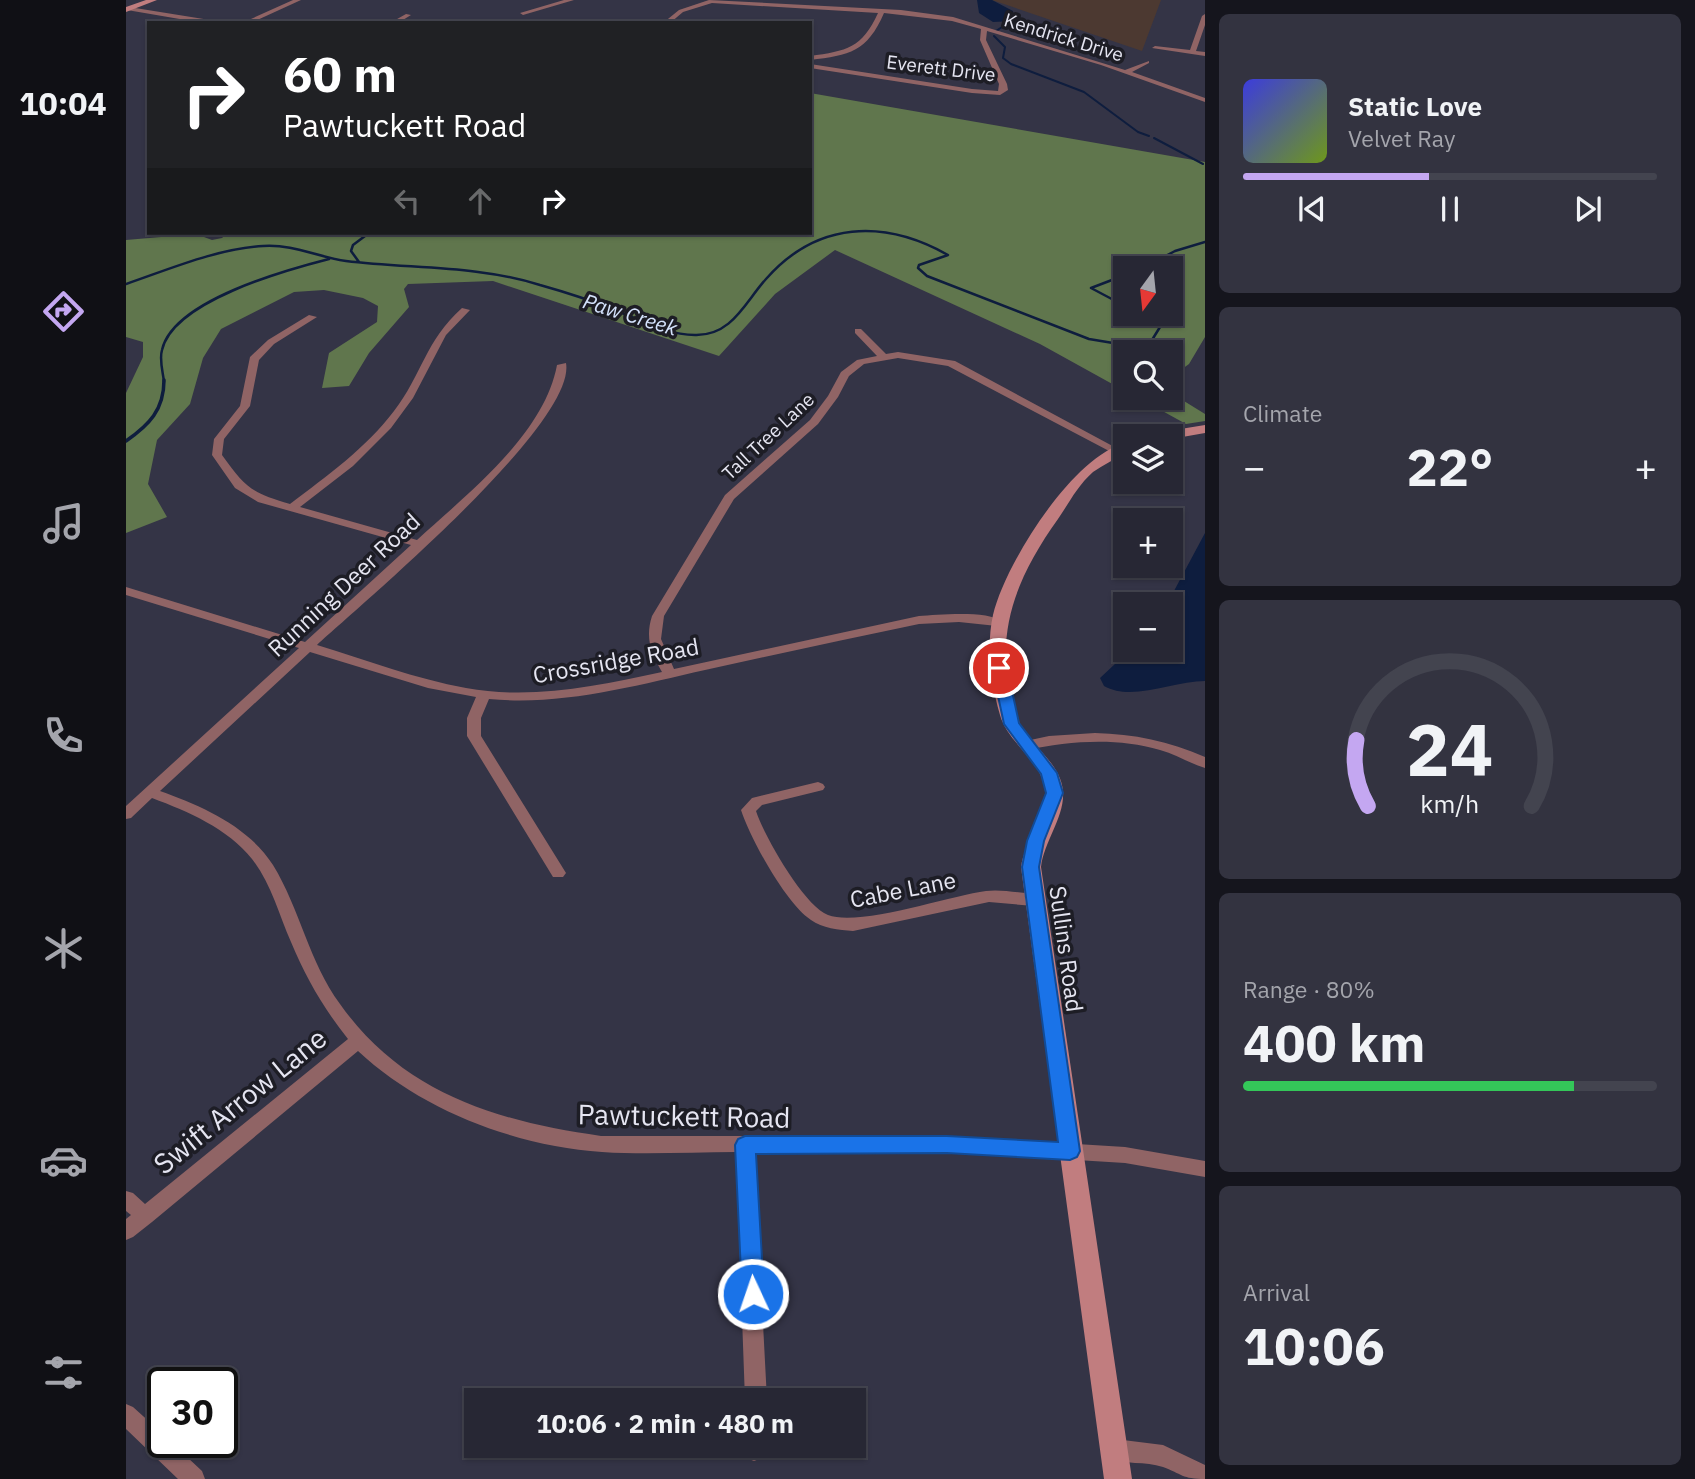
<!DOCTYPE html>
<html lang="en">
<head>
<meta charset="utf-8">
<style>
  body { margin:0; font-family:"IBM Plex Sans",sans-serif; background:#333340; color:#f1f3f6; height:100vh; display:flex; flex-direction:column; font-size:26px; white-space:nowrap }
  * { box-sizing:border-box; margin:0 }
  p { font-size:23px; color:#a4a5ac }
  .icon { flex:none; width:38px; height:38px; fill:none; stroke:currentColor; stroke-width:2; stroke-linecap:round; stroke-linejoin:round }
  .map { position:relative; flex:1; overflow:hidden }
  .panel { display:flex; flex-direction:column; gap:14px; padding:14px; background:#15151d; width:490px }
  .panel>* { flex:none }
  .hud { position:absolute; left:21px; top:21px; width:665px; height:214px; border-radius:0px; box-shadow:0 2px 5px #0004,0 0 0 2px #43444f; background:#202124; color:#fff; overflow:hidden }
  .needle { width:46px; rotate:195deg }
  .fabs { position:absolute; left:987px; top:256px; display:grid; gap:14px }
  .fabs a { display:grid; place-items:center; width:70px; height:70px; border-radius:0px; background:#272734; box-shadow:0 2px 5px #0004,0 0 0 2px #43444f; font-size:35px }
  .speed { position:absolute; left:21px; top:1367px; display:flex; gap:14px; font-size:35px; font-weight:700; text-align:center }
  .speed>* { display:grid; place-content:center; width:91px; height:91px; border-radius:50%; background:#272734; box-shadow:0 2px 5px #0004,0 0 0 2px #43444f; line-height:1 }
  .speed .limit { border:4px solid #111; border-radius:10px; background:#fff; color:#111 }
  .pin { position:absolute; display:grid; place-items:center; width:60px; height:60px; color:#fff; margin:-30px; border:4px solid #fff; border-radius:50%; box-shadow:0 2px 7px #0007 }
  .me { position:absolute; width:77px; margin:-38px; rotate:357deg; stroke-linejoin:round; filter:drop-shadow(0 0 5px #0008) }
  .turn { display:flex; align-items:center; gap:24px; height:147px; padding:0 21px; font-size:32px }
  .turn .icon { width:91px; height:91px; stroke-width:2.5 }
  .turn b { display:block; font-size:49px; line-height:60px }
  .lanes { display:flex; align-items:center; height:66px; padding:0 21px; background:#0003; justify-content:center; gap:35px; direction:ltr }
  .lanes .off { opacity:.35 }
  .big { font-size:52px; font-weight:700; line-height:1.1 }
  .panel .tile { flex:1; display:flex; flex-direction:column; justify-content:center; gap:10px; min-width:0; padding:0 24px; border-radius:10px; background:#333340 }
  .panel .dial { align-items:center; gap:0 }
  .dial svg { height:182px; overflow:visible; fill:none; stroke:#43444f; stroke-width:7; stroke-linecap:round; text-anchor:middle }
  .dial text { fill:#f1f3f6; stroke:none }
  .song { display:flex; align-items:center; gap:21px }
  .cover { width:84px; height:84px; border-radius:10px; background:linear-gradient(135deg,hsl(240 70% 55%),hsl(80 70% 35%)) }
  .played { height:7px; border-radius:4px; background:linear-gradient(90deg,#c4a7f1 45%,#43444f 45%) }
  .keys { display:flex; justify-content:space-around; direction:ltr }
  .heat { display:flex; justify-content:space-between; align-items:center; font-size:38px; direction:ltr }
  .charge { height:10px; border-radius:5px; background:linear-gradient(90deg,#34c759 80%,#43444f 0) }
  .trip { position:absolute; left:338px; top:1388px; width:402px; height:70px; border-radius:0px; background:#272734; box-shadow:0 2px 5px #0004,0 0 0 2px #43444f; font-weight:700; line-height:70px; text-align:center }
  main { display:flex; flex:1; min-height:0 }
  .tab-bar { display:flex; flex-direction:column; width:126px; justify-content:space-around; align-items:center; background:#101015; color:#a4a5ac }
  .tab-bar .icon { width:49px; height:49px }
  .tab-bar .current { color:#c4a7f1 }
  .tab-bar b { font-size:32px; color:#f1f3f6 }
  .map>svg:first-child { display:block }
</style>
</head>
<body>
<main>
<nav class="tab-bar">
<b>10:04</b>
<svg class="icon current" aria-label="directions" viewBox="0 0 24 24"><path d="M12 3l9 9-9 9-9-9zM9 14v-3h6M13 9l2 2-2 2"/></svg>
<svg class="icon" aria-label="music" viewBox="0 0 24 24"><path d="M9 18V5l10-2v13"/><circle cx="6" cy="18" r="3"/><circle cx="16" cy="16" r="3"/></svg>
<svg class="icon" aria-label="phone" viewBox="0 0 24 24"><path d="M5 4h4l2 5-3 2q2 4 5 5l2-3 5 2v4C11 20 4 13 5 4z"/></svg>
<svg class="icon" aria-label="climate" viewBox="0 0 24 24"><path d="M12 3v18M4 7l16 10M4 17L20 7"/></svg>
<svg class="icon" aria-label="car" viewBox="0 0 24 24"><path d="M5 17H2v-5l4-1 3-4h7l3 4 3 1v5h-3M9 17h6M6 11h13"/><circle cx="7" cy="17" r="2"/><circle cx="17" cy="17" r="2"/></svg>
<svg class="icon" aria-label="filters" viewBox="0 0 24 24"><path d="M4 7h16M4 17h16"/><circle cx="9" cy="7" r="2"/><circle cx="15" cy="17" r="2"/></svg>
</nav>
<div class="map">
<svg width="1079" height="1479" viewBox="0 0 1079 1479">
  <rect width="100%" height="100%" fill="#343446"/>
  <path fill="#4c3931" d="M866,0H1035L1016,51Z"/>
  <path fill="#60764d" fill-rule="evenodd" d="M684,93L1079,162V337L1063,364L1045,377V352H999V391L914,344L709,250L649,294L593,356L367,281L282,284L278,289L283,307L243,353L223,386L196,388L203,353L251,322L252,306L237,298L198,290L168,292L95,329L77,358L64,404L31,440L22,484L41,517L0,533V393L17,357V342L0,337V240L70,234L86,240L96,238L101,233H684ZM999,268H1045V313H999Z
    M1045,393L1079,414V421L1060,424L1011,397H1045Z"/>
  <path fill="#0e1d3e" d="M866,0L887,11L888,21L867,22L853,13L851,0Z
    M1079,533V681C1047,681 1006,702 978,686L974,678L1005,649H1045V604H1041Z"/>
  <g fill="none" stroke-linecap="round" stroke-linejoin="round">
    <path stroke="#0e1d3e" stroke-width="2" d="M870,31L879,25L877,21
      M868,36L879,47L877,58L885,64L958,92L1012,132L1023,136
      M1028,138L1077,164"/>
    <path stroke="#0e1d3e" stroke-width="2.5" d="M233,262L225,251L227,245L243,233
      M1017,268L1049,251L1079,242
      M999,275L965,288L999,306
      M0,284C44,269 90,249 137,246C168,244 191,257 220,261C285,269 351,265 414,285C439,292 464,300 489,310C515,320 541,335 569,335C606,336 619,302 640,279C691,221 758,219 822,255L793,265L792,268L801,276L963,339L999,345L1026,340L1034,327L1014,313
      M38,382C37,372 33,360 36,350C47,301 160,270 203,259"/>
    <path stroke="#0e1d3e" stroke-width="3.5" d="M0,441C23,425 38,410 38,380"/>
    <path fill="#906465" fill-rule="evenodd" d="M167,0H175L125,23H116Z
      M438,0H448L397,15L394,13Z
      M583,0L775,10L827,17L999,70L1023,61V63L1006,72L1079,98V102L975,65L861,31L860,40L881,84L882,90L874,95L846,93L684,68V64L846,89L872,91L873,84L854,40L855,29L826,21L758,13C741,52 724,55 684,60V56C721,51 736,48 752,13L586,3L557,12L544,23H537L553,10Z
      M3,7L90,21L93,23H77L1,10Z
      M280,14L285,15L272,23H264Z
      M1079,14V25L1070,51L1079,52V56L1026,48L1029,46L1064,50L1076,16Z
      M336,308L344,310L320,335L287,398L265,428L227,466L174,507L291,540C341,494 418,435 431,365L440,363C451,423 239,601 191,645C240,660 290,679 340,688C405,700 472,686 536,672C525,653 519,638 526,616L599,495L684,420L702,396L715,372L731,360L751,356L729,333V329H735L760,354L772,352L829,361L994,450L993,452H985L822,366L772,358L738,364L723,376L712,397L692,424L608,499L538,616L535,639L548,669L793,616C813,615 862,610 877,622L871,626L833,622L793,624C722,639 650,654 579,670C508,686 436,706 363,699L355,718V736L440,873L437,877H427L341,736V718L350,697L302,688L184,652L34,791C76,806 122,826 147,865C174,909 183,962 214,1004C278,1094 371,1121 475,1136H821L999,1147L1079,1161V1177L999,1163L821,1152H628L641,1400H619L610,1152C566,1152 520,1155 476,1152C389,1146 295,1110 232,1051L26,1222L7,1237L0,1240V1219L5,1215L0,1211V1191L7,1193L19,1204L222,1039C198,1009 180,978 165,942C153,915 145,883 126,859C101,828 63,812 26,798L5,818L0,819V806L173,648L0,595V587L179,642L285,545L132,502L109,488L86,455L88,439L114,406L124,357L142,340L183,315L191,317L148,344L133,360L124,406L98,439L96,455C119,487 125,493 164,504C201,476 240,448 268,411C296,375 299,341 336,308Z
      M969,733C1008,734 1043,741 1079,757V768C1063,763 1049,754 1034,750C990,737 944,741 900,750L893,745L895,742L923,736Z
      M692,782L697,784L699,787L697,790L636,805L630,811C638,836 678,906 702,915C733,927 823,896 860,891C875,889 893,893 908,894L914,896L916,900L914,904L908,906L863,902L727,931C713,930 696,928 685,920C660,904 624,838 615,810L626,798Z
      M0,1404L7,1407L37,1434V1442H45L76,1471L79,1479H52L0,1429Z
      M989,1439L1037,1445L1079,1465V1479C1056,1479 1056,1474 1037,1467C1019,1461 999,1465 981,1458L978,1450L981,1442Z
      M617,1446H639L636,1458L628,1461L620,1458Z"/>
    <path fill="#c17d7f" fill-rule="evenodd" d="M20,0H31L0,12V7Z
      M1079,425V433L1045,439V436H1029L1036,432Z
      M999,443V453C989,459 977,465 967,472C952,485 943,503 932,519C887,582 864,642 892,719C902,746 934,760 937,791C939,817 918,841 915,867L1006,1479H978L895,867C899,841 920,818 919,791C917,761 882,744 874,715C865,684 860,646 867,615C879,564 946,457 999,443Z"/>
  </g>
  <path fill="#1a73e8" stroke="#114b97" stroke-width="2" d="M873,664L881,668L893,723L931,773L937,793L918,841L913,867L954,1151L951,1157L944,1160L821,1153L630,1154L638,1294L635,1301L627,1304L619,1301L616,1294L609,1145L612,1139L619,1136H821L932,1142L896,867L901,841L920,793L915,774L878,724L866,668Z"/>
  <g text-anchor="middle" stroke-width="7" stroke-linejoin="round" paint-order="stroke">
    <g font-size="19" fill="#e5e5f1" stroke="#1d1d25">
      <text transform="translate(938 37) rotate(17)" y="7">Kendrick Drive</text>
      <text transform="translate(815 68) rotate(7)" y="7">Everett Drive</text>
      <text transform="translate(642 436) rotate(-43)" y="7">Tall Tree Lane</text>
    </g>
    <g font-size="21" font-style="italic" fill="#d4e2fb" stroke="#1d1d25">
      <text transform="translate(504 315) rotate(17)" y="7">Paw Creek</text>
    </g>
    <g font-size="23" fill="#e5e5f1" stroke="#1d1d25">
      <text transform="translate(218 585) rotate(-43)" y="8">Running Deer Road</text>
      <text transform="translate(490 661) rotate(-10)" y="8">Crossridge Road</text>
      <text transform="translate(777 890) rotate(-11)" y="8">Cabe Lane</text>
      <text transform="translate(940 949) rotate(82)" y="8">Sullins Road</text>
    </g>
    <g font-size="28" fill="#e5e5f1" stroke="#1d1d25">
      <text transform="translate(114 1101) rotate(-39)" y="10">Swift Arrow Lane</text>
      <text transform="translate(558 1116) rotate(1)" y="10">Pawtuckett Road</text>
    </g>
  </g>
</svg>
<div class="fabs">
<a><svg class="needle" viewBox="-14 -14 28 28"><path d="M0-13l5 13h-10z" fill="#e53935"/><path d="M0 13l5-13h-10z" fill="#a4a5ac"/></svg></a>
<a><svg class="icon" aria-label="search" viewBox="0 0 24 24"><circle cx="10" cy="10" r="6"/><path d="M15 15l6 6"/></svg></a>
<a><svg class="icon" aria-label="layers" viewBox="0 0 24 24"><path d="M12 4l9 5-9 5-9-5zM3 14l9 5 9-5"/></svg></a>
<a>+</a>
<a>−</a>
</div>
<div class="speed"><div class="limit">30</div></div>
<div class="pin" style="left:873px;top:668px;background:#d93025"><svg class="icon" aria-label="arrive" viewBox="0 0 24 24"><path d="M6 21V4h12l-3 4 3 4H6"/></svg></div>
<svg class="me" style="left:627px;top:1294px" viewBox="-20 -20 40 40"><circle r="17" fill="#1a73e8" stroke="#fff" stroke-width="3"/><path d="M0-11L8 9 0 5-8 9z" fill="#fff"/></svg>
<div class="trip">10:06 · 2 min · 480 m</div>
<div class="hud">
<div class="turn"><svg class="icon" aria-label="right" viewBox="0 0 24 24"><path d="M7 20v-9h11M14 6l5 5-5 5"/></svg><div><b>60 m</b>Pawtuckett Road</div></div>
<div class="lanes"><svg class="icon off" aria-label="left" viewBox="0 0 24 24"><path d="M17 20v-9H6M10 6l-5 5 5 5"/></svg><svg class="icon off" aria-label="ahead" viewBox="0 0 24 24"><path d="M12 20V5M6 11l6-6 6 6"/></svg><svg class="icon" aria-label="right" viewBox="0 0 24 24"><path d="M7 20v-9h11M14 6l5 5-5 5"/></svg></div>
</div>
</div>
<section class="panel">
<div class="tile">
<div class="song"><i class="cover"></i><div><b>Static Love</b><p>Velvet Ray</p></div></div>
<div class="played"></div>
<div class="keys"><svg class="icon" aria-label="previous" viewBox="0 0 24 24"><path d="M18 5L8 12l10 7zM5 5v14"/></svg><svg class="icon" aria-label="pause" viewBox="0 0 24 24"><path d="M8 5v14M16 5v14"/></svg><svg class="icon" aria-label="next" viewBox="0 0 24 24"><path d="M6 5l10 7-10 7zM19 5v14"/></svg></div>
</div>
<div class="tile"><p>Climate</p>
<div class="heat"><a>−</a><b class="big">22°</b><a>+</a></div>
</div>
<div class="tile dial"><svg viewBox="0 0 100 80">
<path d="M14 69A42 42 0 1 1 86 69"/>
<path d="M14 69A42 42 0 0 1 9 40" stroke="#c4a7f1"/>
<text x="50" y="56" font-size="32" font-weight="700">24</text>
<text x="50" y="72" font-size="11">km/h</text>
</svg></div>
<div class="tile"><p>Range · 80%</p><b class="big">400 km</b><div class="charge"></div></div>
<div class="tile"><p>Arrival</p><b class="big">10:06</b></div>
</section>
</main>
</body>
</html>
